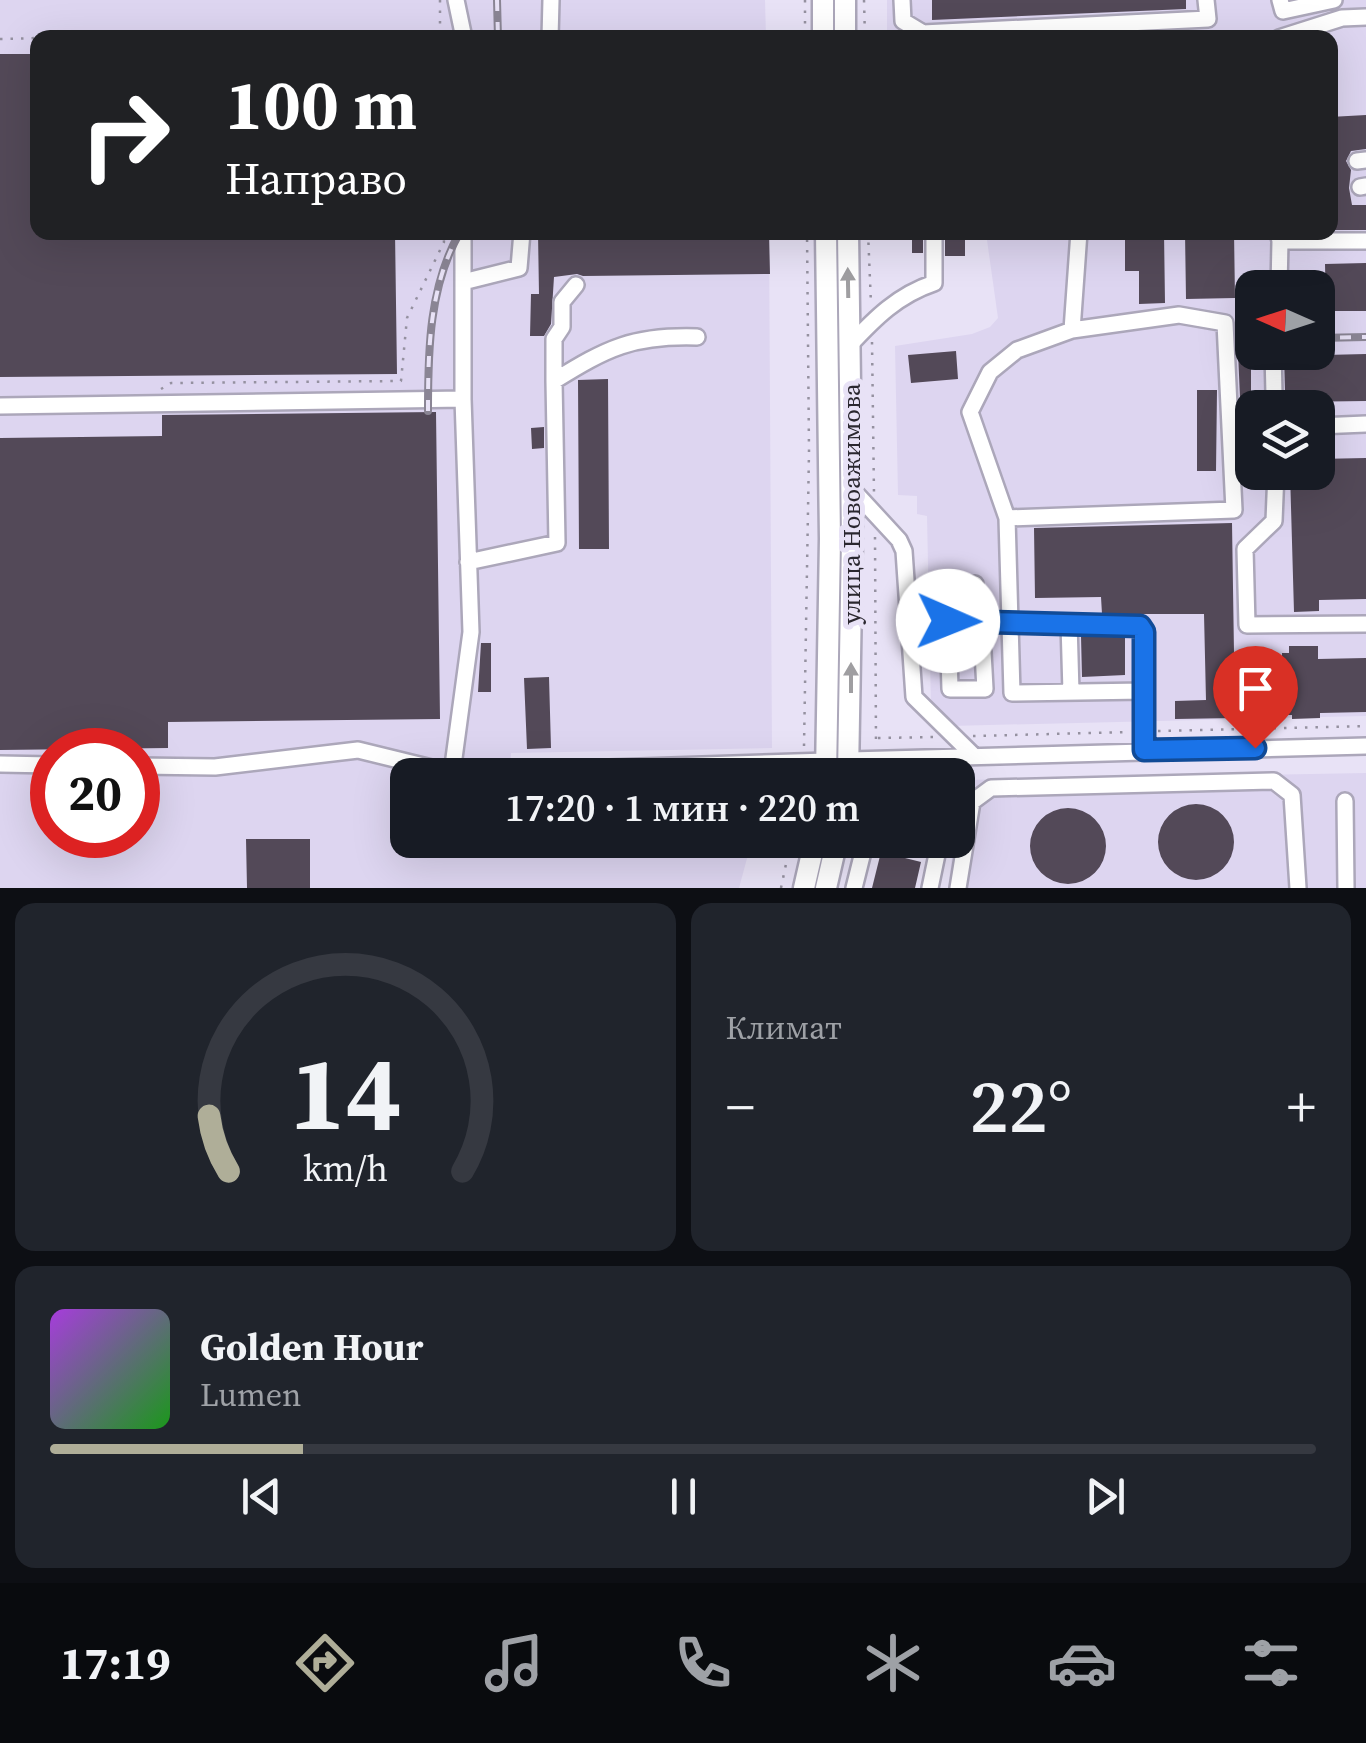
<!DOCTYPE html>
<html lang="ru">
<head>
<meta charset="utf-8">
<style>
  body { margin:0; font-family:"Source Serif 4",serif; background:#20242c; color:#f1f3f6; height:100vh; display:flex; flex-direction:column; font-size:38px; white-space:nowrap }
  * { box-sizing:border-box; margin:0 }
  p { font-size:32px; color:#9ea1a6 }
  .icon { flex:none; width:55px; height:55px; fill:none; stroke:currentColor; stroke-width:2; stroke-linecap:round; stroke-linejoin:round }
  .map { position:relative; height:888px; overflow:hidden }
  .sheet { display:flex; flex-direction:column; gap:15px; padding:15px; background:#0d0f14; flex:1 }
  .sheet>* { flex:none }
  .banner { position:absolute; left:30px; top:30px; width:1308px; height:210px; border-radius:20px; box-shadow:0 10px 40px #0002; background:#202124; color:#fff; overflow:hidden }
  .needle { width:65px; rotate:273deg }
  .controls { position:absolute; left:1235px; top:270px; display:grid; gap:20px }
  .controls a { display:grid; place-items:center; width:100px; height:100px; border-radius:20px; background:#171b24; box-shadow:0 10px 40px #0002; font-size:50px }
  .speed { position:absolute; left:30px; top:728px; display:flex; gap:20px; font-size:50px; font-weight:700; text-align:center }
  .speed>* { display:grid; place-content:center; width:130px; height:130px; border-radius:50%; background:#171b24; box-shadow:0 10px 40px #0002; line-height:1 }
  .speed .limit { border:15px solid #d22; background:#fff; color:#111 }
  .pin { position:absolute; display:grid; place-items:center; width:85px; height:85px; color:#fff; margin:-102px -42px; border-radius:50% 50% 50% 0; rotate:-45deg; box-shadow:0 0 10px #0007 }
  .pin .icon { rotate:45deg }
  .me { position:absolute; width:110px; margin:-55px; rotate:91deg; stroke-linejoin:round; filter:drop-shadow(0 0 8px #0008) }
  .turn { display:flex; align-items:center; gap:35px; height:210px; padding:0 30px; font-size:45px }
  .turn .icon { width:130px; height:130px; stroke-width:2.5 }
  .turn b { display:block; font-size:70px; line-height:85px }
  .big { font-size:75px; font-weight:600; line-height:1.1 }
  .sheet .widget { flex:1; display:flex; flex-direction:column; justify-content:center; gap:15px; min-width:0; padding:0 35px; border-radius:20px; background:#20242c }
  .sheet .dial { align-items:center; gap:0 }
  .dial svg { height:260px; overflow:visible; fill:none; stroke:#363941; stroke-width:7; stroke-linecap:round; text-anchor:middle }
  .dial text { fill:#f1f3f6; stroke:none }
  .song { display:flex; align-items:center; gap:30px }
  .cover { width:120px; height:120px; border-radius:15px; background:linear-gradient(135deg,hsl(280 70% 55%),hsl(120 70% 35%)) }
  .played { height:10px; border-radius:5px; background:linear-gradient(90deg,#afae98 20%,#363941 20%) }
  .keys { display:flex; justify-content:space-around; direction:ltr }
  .heat { display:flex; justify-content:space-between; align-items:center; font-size:55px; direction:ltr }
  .sheet .tiles { flex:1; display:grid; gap:15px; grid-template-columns:1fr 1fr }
  .widget:last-child { grid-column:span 2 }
  .trip { position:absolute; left:390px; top:758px; width:585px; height:100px; border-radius:20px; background:#171b24; box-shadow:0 10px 40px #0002; font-weight:600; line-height:100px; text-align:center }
  .tabs { display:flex; height:160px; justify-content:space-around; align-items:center; background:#090b0e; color:#9ea1a6 }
  .tabs .icon { width:70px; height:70px }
  .tabs .on { color:#afae98 }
  .tabs b { font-size:45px; color:#f1f3f6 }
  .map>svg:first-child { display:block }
</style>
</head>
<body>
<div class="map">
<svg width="1366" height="888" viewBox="0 0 1366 888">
  <rect width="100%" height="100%" fill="#e8e2f6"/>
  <path fill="#ddd5f0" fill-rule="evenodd" d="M0,0H765L766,37L38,38V232L769,233L772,748L511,753L510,775H408V840H752L739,888H0ZM52,750H138V835H52Z
    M887,0H1366V716L950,726L931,708L927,516L917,514V496L898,495L895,346L972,334L990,327L998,318L986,233L1330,232V38L887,37ZM1252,288H1318V352H1252ZM1252,408H1318V472H1252Z
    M1366,773V888H948L954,840H958L963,780Z"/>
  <path fill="#534958" d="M932,0H1186V9L932,20Z
    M0,54H38V232H395L397,374L0,377Z
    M1366,115V149L1351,151L1346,161L1351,170L1349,188L1352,205H1366V230H1330V117Z
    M538,232H769L770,274L583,276L577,274L554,277L551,324L544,336H530L531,294H539Z
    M912,232H923V253H912Z
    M945,232H965V256H945Z
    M1125,232H1164L1165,303L1139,304V271H1125Z
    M1185,232H1234L1235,298L1186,299Z
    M1366,263V311H1326L1325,264Z
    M956,351L958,379L911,383L908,355Z
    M1238,352H1251V466H1243Z
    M1366,354V401L1291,402L1285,391L1284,356Z
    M608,379L609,549H579L578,380Z
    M1197,390H1217L1216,471H1197Z
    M436,412L440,719L168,722V748L0,750V438L162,436V415Z
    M544,427V448L532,449L531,428Z
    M1366,458V599L1319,600V611L1294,612L1290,472H1318V459Z
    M1232,523L1235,718L1175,719V701L1206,700L1204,614H1102L1101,597L1035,598L1034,528Z
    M1081,636L1125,637V675L1082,677Z
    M481,643H491V692H478Z
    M1289,646H1318V659L1366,658V712L1320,713V718L1292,719V715H1283L1282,653H1289Z
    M549,677L551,748L527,749L524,678Z
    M1158 842a38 38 0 1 1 76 0a38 38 0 1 1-76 0Z
    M1030 846a38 38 0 1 1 76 0a38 38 0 1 1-76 0Z
    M246,839H310V888H247Z
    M881,852L921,862L915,888H872Z"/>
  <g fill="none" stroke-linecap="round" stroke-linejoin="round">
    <defs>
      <path id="minor" d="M456,0L464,38
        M902,0L903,21L923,33L1208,19L1206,0
        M1280,0L1283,11L1334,0
        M550,38L551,0
        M1279,38L1342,18L1366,17
        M1357,161L1366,160
        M1360,187L1366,186
        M1278,232L1280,241H1366
        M463,282L519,268L522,232
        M1279,288L1280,241
        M1072,330L1079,232
        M849,346C875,318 898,295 934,283V232
        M1273,352L1274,394L1281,408
        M554,381V339L562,327V302L576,285
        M0,406L463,399
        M1318,426L1366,424
        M1276,472L1274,521L1245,549L1247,625L1366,624
        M851,488L899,540L904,551L914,697L975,757
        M1007,518L970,412L990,372L1017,350L1072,330L1179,315L1225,323L1234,510L1007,518L1012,693L1144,691
        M468,562L557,543L554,381C607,348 633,335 697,337
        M975,584L976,622
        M948,586V621
        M1069,623L1071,692
        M949,652H983L985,689H950L948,621L1140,626L1144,632V750
        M850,760L1366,746
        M0,764L52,765
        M138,766L215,767L358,750L452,773L827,761
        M452,773L471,632L463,399V232
        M1345,801L1346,888
        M854,888L866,840
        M930,888L940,840
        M958,888L972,802L991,788L1274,781L1292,795L1298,888"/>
      <path id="major" d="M823,0V38
        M845,0V38
        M826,232L830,539L826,775
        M848,232L852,539L848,775
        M804,888L815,840
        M826,888L837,840"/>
    </defs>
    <use href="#minor" stroke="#aca7ba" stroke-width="20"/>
    <use href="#major" stroke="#aca7ba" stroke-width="25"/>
    <path stroke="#9591a0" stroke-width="2.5" stroke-dasharray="2.5 8" stroke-linecap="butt" d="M440,0V38
      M805,0V38
      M864,0L865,38
      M143,38H393
      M0,39L38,38
      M868,232L871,304
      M872,342L874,494
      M161,389L171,383L401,381L407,318L444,242L443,232
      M875,537L876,744
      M1158,731L1366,726
      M973,736L1130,732
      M878,738L935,737
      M804,746L809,451L807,232
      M781,888L791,840"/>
    <use href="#minor" stroke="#fff" stroke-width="15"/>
    <use href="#major" stroke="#fff" stroke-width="20"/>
    <defs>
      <path id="rail" d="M497,0L498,38
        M1318,338L1366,337
        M428,411C428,350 429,286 460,232"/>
    </defs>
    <use href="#rail" stroke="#8a8594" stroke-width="8"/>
    <use href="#rail" stroke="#e8e2f6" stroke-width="4" stroke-dasharray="11" stroke-linecap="butt"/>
  </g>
  <defs><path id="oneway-solid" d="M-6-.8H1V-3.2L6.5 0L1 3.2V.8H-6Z" transform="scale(2.5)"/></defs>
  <g fill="#9f9ea1">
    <use href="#oneway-solid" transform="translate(848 283) rotate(-91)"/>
    <use href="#oneway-solid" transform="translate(851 678) rotate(-90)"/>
  </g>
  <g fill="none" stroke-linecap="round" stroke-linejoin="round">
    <defs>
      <path id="route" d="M948,621L1140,626L1144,632V750L1255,748"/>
    </defs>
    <use href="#route" stroke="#114b97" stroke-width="25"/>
    <use href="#route" stroke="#1a73e8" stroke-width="18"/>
  </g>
  <g text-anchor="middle" stroke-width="10" stroke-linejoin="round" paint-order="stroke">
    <g font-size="25" fill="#2a272f" stroke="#e8e2f6">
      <text transform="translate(851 504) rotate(-90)" y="9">улица Новоажимова</text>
    </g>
  </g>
</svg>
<div class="controls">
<a><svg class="needle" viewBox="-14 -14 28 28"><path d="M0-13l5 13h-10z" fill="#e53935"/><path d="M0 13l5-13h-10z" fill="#9ea1a6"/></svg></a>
<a><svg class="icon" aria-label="layers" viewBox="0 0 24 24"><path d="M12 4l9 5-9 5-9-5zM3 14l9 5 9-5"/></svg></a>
</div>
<div class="speed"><div class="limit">20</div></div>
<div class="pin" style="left:1255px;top:748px;background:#d93025"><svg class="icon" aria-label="arrive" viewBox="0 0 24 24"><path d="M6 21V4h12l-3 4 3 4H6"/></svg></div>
<svg class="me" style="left:948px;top:621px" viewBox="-20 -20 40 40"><circle r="19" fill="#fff"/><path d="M0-13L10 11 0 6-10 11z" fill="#1a73e8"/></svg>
<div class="trip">17:20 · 1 мин · 220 m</div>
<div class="banner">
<div class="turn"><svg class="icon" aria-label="right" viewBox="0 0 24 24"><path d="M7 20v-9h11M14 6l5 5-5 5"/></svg><div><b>100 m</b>Направо</div></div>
</div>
</div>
<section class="sheet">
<div class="tiles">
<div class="widget dial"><svg viewBox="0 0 100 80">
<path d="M14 69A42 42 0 1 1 86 69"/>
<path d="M14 69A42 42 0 0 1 8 52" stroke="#afae98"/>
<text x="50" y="56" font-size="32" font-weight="700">14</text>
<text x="50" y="72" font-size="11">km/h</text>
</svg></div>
<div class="widget"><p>Климат</p>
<div class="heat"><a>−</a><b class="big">22°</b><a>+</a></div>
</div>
<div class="widget">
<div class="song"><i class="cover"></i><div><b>Golden Hour</b><p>Lumen</p></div></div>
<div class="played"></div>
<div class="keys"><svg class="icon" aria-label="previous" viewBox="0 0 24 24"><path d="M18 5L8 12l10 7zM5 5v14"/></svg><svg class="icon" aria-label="pause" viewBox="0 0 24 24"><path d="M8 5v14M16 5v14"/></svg><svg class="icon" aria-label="next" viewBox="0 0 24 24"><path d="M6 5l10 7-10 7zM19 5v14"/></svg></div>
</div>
</div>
</section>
<nav class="tabs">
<b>17:19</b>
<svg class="icon on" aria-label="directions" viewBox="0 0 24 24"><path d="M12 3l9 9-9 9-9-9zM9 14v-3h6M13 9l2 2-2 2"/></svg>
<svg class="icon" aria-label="music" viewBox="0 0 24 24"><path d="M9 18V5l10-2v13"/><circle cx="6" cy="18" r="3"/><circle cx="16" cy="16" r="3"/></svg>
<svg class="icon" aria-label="phone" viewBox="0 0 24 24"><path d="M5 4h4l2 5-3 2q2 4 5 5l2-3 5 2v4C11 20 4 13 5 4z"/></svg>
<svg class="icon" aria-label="climate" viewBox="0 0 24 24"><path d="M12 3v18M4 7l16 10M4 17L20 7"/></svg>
<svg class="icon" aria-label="car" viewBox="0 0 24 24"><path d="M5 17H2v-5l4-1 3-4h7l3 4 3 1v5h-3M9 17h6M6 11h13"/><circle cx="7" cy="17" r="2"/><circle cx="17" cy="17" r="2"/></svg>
<svg class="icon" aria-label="filters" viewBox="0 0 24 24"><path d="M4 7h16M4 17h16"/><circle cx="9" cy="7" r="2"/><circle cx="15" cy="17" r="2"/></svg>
</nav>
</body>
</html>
